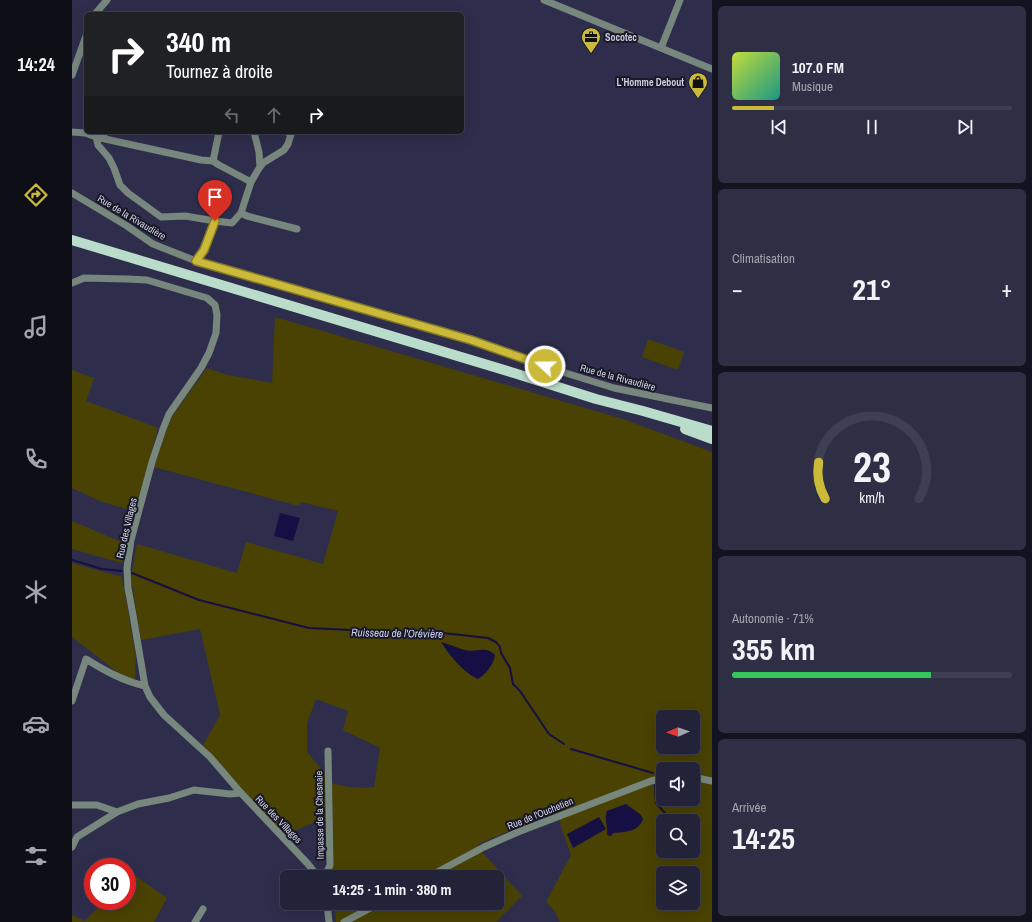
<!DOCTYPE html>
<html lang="fr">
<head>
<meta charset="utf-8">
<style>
  body { margin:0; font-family:"Archivo Narrow",sans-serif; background:#2e2f44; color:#f1f3f6; height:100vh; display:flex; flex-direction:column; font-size:15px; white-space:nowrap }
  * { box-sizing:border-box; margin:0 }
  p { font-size:13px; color:#a2a4ae }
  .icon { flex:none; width:22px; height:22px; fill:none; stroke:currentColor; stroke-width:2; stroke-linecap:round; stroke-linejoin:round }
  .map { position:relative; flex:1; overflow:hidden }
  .sheet { display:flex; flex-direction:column; gap:6px; padding:6px; background:#13131f; width:320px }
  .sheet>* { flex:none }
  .hud { position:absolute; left:12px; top:12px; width:380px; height:122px; border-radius:6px; box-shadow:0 4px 16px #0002,0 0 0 1px #3f3f53; background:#202124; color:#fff; overflow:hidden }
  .needle { width:26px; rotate:268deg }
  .tools { position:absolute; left:584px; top:710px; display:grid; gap:8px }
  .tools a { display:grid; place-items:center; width:44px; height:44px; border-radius:6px; background:#222239; box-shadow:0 4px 16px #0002,0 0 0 1px #3f3f53; font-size:20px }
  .speed { position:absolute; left:12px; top:858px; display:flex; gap:8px; font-size:20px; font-weight:700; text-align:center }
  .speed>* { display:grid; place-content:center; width:52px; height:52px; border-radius:50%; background:#222239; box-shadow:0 4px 16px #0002,0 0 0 1px #3f3f53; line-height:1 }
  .speed .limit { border:6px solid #d22; background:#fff; color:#111 }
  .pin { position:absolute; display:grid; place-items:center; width:34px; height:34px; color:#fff; margin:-41px -17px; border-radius:50% 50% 50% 0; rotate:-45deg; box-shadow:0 0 4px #0007 }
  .pin .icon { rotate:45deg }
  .me { position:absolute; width:44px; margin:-22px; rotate:291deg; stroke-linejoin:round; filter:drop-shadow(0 0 3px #0008) }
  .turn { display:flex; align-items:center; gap:14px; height:84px; padding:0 16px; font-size:18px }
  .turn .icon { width:52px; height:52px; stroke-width:2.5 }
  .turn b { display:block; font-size:28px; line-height:34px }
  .lanes { display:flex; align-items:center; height:38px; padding:0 16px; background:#0003; justify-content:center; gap:20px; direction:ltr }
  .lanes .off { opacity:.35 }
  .big { font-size:30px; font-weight:700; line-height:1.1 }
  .sheet .widget { flex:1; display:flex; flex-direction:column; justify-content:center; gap:6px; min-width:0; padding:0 14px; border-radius:6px; background:#2e2f44 }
  .sheet .dial { align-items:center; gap:0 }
  .dial svg { height:104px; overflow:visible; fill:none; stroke:#3f3f53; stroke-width:7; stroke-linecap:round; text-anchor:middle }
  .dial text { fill:#f1f3f6; stroke:none }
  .song { display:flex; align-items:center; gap:12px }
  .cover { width:48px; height:48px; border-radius:6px; background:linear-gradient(135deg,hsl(70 70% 55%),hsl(170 70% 35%)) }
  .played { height:4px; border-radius:2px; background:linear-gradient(90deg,#cbba39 15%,#3f3f53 15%) }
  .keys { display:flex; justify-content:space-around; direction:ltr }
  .heat { display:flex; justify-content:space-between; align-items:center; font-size:22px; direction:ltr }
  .charge { height:6px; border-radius:3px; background:linear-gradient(90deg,#34c759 71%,#3f3f53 0) }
  .trip { position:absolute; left:208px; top:870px; width:224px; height:40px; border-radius:6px; background:#222239; box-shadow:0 4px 16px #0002,0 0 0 1px #3f3f53; font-weight:700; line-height:40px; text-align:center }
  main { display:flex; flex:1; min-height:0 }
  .tab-bar { display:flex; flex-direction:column; width:72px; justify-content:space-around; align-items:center; background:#0e0e17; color:#a2a4ae }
  .tab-bar .icon { width:28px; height:28px }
  .tab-bar .active { color:#cbba39 }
  .tab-bar b { font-size:18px; color:#f1f3f6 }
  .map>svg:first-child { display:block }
</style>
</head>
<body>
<main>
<nav class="tab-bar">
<b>14:24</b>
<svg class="icon active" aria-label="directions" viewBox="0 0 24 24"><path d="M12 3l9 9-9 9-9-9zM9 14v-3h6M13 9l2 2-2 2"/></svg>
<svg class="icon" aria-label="music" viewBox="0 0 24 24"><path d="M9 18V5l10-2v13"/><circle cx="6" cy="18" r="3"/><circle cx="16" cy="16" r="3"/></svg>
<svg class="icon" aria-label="phone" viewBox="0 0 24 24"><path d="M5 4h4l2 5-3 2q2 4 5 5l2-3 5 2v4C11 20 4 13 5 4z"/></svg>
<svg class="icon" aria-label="climate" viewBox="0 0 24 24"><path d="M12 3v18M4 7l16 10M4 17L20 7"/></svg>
<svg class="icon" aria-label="car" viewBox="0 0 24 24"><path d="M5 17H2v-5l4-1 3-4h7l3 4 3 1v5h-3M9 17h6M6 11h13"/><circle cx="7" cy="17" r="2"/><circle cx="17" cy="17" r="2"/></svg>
<svg class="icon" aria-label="filters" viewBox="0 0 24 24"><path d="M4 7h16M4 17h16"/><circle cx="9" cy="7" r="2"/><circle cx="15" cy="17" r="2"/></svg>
</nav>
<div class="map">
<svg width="640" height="922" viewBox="0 0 640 922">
  <rect width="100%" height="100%" fill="#2e2e4c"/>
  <path fill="#494203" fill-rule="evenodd" d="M203,317L554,420L640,452V922H488L481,909L474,902L499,855L489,827L486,810L406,844L411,853L450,896L424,922H264L262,903H425V877H261L260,783C273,787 288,789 302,787L308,748L271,730L276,711L244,699L235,723V752L254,775V817L213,835L172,792L131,745L148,715L128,629L69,640L59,578L65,544L165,573L174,542L251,564L266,511L229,502L227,506L82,467L94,432L101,415L135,368L156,375L200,383ZM591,717H621V747H591ZM591,769H621V799H591ZM591,821H621V851H591ZM591,873H621V903H591Z
    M576,339L612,352L606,370L570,357Z
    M0,370L22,378L14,401L86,428L63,511L30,502L0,488Z
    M0,521L54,544L50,563L0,549Z
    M0,563L50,577L64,656L63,680L49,675L0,637Z
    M58,872L95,898L82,922H0V915L13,921L32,901H55V876Z"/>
  <path fill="#160f43" d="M208,513L228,518L221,541L202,536Z
    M369,642C377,644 385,648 393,650C403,653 414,645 423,655C421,665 415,673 406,679C392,673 377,655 369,642Z
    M554,804L568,814L571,819C567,832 553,832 541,833L539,836L535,835C536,826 532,819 535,811Z
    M527,817L534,829L501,848L495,834Z"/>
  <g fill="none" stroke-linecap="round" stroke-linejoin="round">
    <path stroke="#160f43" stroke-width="2" d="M0,560L30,569L50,571
      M60,573L127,600L237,628L279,630L307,634L353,631L416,638L424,642L428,647L429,653L438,668L441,684L448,691L477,734L492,744
      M499,749L581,773
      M583,785L584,803L600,821"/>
    <path stroke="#77877e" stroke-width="7" d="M472,0L640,69
      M23,14L35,0
      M589,48L608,0
      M0,75L14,36
      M0,132L13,133L14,130
      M34,132L24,137L26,145L37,158L42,168L48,185L56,193L89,217L113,216L143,221
      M182,132L187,152L188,167
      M13,133L24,137L129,160L141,161L147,165L179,182
      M141,161L147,132
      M0,193L55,226L81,244L124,261L399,339L484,370L542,388L640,408
      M169,213L175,216L225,229
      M124,261L132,250L143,221L160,223L169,213L179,182L186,170L191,163L212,150L216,144L219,134L215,132
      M0,283L12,278L55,279L75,280L135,298L143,305L145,315L144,333L137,353L129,368L97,414L91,429L80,462L59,540L55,568L56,588L61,615L73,686L78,697L92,715L138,757L169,793L236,864L246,877
      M0,701L14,659C33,671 51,681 73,686
      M621,777L640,781
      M0,805H25L45,812
      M0,847L5,837L45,812L66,804L97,798L122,790L158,794L169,793
      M251,877L255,872L258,865L256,751
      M356,877L412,847L446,832L579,781L591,778
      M255,903L257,922
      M123,922L131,909
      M272,922L308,903"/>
    <path stroke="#badcca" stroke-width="10" d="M0,240L442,373L524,399L571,411L640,431
      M613,429L640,439"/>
  </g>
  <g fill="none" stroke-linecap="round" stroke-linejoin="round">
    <defs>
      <path id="route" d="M143,221L132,250L124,261L399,340L473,366"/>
    </defs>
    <use href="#route" stroke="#847925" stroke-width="10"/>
    <use href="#route" stroke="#cbba39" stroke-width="7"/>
  </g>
  <defs>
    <symbol id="office-pin" viewBox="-11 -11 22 30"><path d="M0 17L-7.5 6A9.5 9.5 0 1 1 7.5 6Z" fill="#cbba39" stroke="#181826"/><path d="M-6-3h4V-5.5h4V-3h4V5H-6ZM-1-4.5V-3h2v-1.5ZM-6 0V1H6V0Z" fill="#111"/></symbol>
    <symbol id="shop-pin" viewBox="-11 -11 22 30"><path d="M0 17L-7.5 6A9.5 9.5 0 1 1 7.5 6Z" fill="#cbba39" stroke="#181826"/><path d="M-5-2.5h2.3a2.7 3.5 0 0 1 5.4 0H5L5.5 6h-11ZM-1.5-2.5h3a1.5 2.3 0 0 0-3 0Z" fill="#111"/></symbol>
  </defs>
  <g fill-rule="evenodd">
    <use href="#office-pin" x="508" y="26" width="22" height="30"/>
    <use href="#shop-pin" x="615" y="71" width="22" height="30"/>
  </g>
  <g text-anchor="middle" stroke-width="4" stroke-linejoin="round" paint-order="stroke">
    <g font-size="10" font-weight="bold" fill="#ced0e3" stroke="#181826" text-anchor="start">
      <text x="533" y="41">Socotec</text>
      <text x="612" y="86" text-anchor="end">L'Homme Debout</text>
    </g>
    <g font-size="10" fill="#ced0e3" stroke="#181826">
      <text transform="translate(60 217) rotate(31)" y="4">Rue de la Rivaudière</text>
      <text transform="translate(546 377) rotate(15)" y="4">Rue de la Rivaudière</text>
      <text transform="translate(54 528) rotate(-77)" y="4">Rue des Villages</text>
      <text transform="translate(468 813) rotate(-22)" y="4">Rue de l'Ouchetien</text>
      <text transform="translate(247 815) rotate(-91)" y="4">Impasse de la Chesnaie</text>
      <text transform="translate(207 819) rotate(46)" y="4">Rue des Villages</text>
    </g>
    <g font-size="11" font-style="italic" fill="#cccff3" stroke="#181826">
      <text transform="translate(325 633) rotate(1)" y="4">Ruisseau de l'Orévière</text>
    </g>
  </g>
</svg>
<div class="tools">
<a><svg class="needle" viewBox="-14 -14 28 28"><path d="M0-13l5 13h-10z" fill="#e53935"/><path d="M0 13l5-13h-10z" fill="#a2a4ae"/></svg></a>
<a><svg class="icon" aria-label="sound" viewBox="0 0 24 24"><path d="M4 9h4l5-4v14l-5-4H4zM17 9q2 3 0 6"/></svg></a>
<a><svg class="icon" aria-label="search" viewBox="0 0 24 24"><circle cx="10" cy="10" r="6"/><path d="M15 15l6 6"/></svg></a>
<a><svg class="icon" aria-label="layers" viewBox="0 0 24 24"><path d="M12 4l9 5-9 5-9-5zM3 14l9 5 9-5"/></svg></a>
</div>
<div class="speed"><div class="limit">30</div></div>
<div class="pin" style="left:143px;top:221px;background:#d93025"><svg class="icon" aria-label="arrive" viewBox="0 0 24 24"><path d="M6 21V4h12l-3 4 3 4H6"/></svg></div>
<svg class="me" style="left:473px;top:366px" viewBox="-20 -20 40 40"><circle r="17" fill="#cbba39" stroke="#fff" stroke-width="3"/><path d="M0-11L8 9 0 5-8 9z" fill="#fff"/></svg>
<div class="trip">14:25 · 1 min · 380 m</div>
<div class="hud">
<div class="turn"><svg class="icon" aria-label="right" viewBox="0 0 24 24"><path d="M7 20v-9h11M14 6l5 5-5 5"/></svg><div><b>340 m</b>Tournez à droite</div></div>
<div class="lanes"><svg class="icon off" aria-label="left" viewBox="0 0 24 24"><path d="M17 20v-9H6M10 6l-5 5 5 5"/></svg><svg class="icon off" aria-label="ahead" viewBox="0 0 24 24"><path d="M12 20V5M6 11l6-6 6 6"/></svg><svg class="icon" aria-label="right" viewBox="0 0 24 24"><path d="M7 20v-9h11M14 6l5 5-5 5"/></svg></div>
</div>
</div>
<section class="sheet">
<div class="widget">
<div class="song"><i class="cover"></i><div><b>107.0 FM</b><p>Musique</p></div></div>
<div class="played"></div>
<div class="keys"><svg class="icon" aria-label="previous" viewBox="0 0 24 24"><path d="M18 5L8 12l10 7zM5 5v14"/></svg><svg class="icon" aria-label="pause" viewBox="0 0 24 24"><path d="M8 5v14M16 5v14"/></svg><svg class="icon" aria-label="next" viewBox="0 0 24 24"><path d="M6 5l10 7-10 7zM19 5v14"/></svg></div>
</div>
<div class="widget"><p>Climatisation</p>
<div class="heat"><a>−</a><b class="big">21°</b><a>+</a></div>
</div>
<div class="widget dial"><svg viewBox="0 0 100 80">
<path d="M14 69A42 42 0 1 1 86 69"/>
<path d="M14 69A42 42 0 0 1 9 41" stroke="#cbba39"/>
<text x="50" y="56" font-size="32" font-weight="700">23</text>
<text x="50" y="72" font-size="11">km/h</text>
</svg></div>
<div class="widget"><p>Autonomie · 71%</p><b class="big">355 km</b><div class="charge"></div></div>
<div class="widget"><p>Arrivée</p><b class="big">14:25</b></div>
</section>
</main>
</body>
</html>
